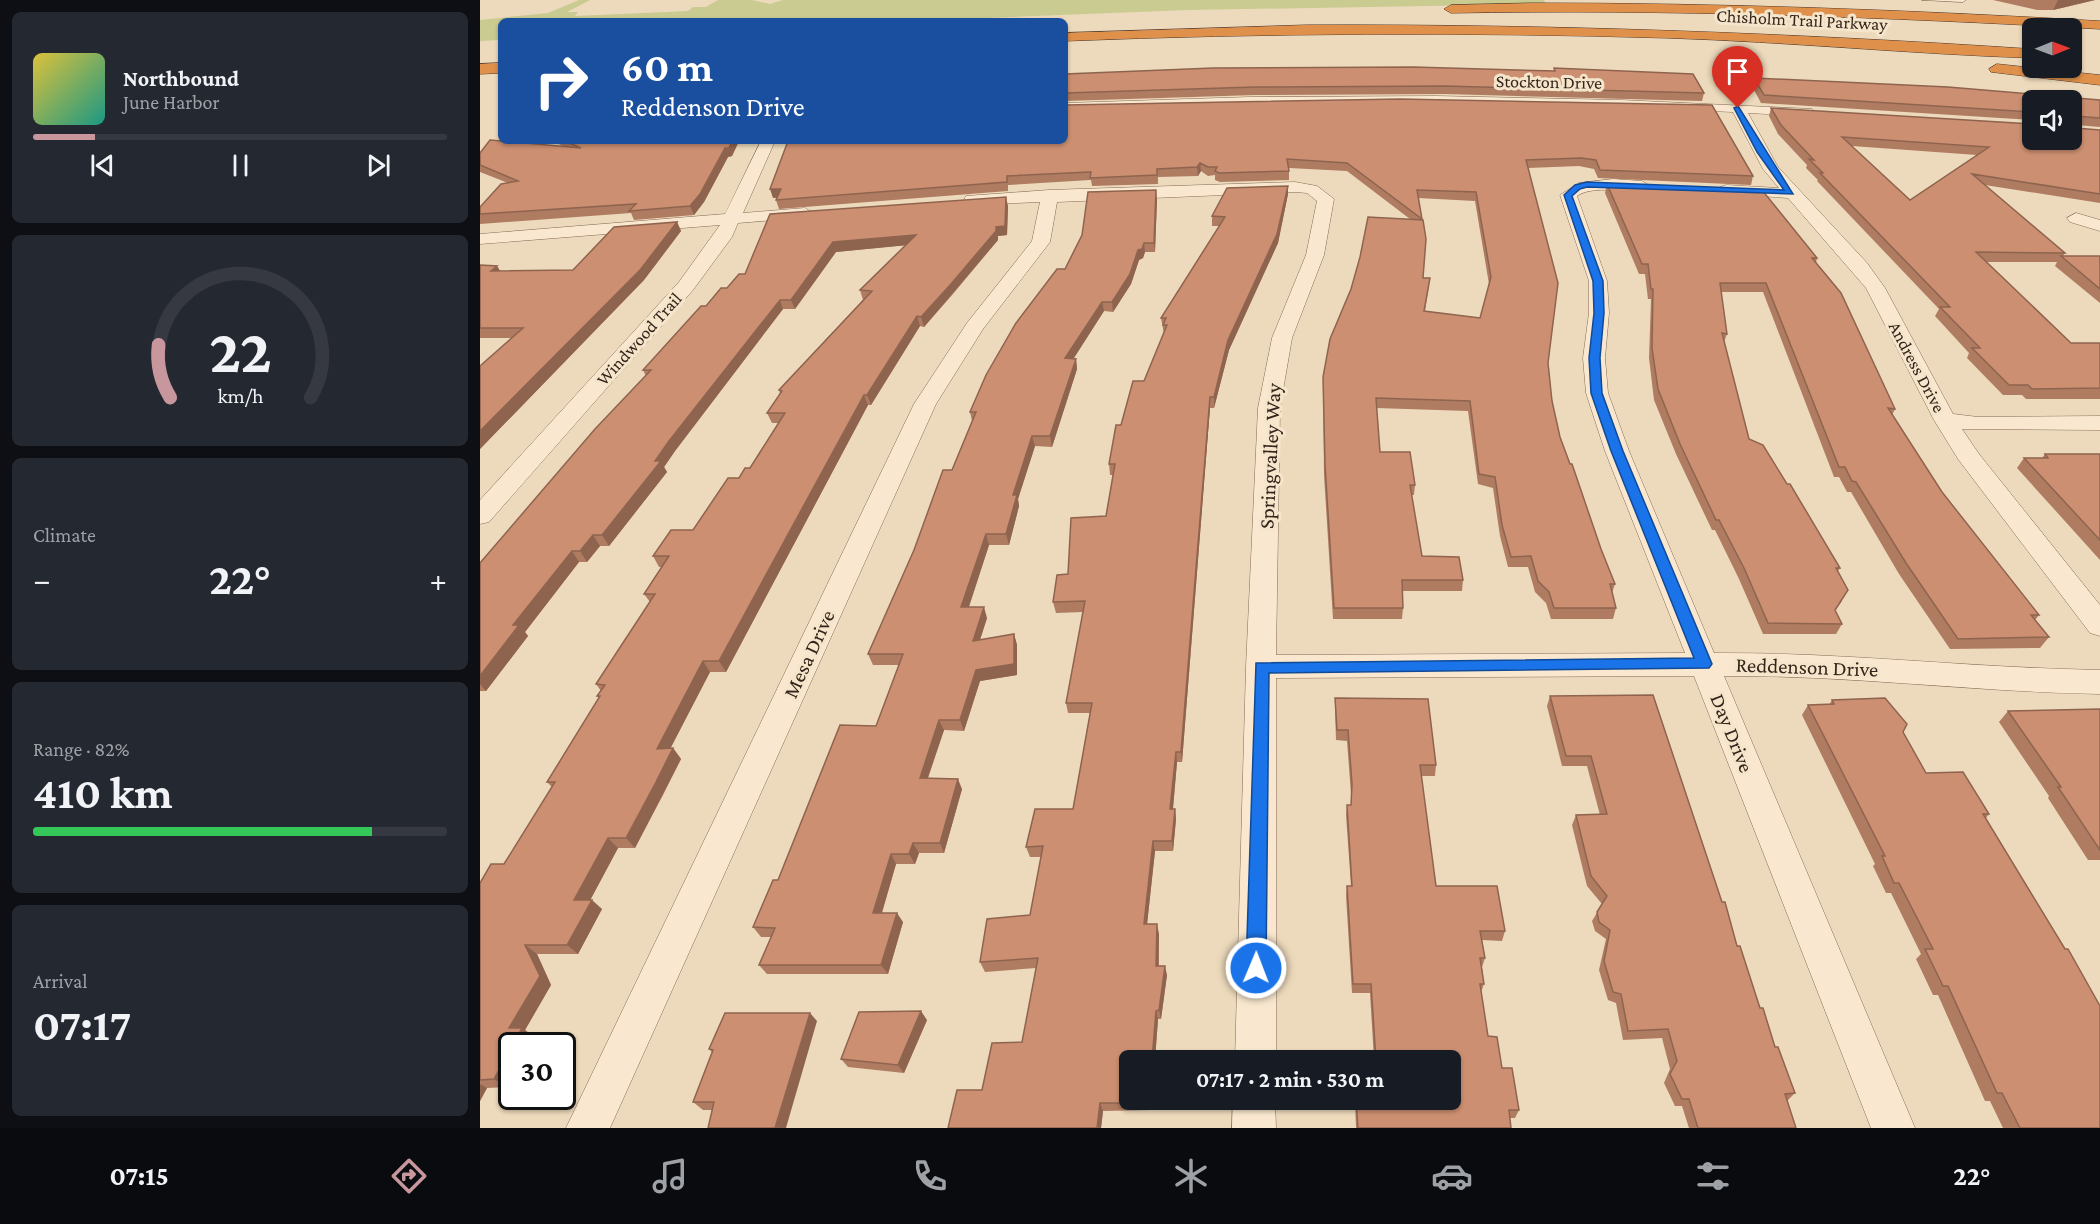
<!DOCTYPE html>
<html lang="en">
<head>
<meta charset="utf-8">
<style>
  body { margin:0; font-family:"Crimson Pro",serif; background:#242831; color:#f1f3f6; height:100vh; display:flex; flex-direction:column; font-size:22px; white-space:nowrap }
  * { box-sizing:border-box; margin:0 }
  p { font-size:20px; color:#9ea1a6 }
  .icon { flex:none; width:33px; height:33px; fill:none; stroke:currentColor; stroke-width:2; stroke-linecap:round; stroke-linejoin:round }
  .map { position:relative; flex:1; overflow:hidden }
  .side { display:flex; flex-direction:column; gap:12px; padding:12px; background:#0d0f14; width:480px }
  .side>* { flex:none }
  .banner { position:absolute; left:18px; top:18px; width:570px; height:126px; border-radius:9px; box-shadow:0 2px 4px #0004; background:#1a4fa0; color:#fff; overflow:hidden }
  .needle { width:39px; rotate:89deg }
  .controls { position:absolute; left:1542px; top:18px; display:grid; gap:12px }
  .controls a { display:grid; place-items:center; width:60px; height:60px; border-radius:9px; background:#171b24; box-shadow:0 2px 4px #0004; font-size:30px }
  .speed { position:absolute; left:18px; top:1032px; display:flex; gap:12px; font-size:30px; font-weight:700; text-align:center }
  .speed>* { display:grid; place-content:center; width:78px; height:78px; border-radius:50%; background:#171b24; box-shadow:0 2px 4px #0004; line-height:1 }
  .speed .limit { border:3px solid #111; border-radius:9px; background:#fff; color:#111 }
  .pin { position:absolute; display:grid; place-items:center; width:51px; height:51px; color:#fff; margin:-62px -26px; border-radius:50% 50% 50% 0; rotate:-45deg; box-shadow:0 0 6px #0007 }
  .pin .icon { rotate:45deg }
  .me { position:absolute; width:66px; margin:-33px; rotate:1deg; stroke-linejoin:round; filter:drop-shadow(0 0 4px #0008) }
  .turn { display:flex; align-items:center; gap:21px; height:126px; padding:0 24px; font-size:27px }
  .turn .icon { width:78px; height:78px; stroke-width:2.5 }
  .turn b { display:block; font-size:42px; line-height:51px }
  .big { font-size:45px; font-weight:700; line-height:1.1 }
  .side .widget { flex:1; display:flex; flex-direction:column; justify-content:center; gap:9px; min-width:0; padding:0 21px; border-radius:9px; background:#242831 }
  .side .dial { align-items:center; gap:0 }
  .dial svg { height:156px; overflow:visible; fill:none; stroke:#363941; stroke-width:7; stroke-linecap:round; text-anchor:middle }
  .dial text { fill:#f1f3f6; stroke:none }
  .song { display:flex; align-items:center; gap:18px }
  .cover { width:72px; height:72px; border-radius:9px; background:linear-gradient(135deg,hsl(50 70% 55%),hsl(170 70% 35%)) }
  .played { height:6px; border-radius:3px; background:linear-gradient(90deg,#c7979d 15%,#363941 15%) }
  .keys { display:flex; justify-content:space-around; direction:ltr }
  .heat { display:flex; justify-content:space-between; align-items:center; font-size:33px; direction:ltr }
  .charge { height:9px; border-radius:4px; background:linear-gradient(90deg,#34c759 82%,#363941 0) }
  .trip { position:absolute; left:639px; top:1050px; width:342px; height:60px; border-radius:9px; background:#171b24; box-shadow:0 2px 4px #0004; font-weight:700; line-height:60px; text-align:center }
  .menu { display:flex; height:96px; justify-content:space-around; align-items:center; background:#090b0e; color:#9ea1a6 }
  .menu .icon { width:42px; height:42px }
  .menu .current { color:#c7979d }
  .menu b { font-size:27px; color:#f1f3f6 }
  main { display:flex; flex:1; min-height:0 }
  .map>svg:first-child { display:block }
</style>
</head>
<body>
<main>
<section class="side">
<div class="widget">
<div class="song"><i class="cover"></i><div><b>Northbound</b><p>June Harbor</p></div></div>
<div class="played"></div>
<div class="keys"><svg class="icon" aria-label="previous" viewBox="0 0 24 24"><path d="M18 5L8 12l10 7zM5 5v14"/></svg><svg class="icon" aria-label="pause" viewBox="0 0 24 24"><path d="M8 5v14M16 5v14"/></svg><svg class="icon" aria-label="next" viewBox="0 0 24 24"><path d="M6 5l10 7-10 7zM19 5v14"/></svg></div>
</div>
<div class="widget dial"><svg viewBox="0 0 100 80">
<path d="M14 69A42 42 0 1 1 86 69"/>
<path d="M14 69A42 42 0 0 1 8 42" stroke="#c7979d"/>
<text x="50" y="56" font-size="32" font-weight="700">22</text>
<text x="50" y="72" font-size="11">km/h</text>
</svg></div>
<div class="widget"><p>Climate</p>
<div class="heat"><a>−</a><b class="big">22°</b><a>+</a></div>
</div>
<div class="widget"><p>Range · 82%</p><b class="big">410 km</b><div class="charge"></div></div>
<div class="widget"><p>Arrival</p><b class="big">07:17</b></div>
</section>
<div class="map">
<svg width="1620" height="1128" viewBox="0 0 1620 1128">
  <rect width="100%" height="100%" fill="#eddabc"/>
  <path fill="#c9cb91" d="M99,0H110L87,12H98L95,16L208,11L213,7H226L238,0H272L290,4L303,0H1064L1066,4L708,10L431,21H21V40L0,41V20L68,13Z"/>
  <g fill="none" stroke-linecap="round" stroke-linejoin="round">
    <defs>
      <path id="service" d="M1442,0H1486L1483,2Z"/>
      <path id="minor" d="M956,96L1141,100L1332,109V115L1327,116L1268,113L1298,167L1387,263L1405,288L1473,414L1498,417L1620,416V430L1482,429L1499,454L1620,605V636L1610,633L1478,459L1454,420L1386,288L1308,198L1240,193L1238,190L1240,187L1246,185L1299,188L1283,169L1253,112C1031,101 808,103 585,111V103L770,97Z
        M281,141H295L263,213L325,208L333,213L331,217L258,223L252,237L213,290L9,522L0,524V500L199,282L240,225L0,244V234L245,214Z
        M1133,179L1162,181L1170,186C1160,198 1117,182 1097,196L1127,281L1129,313L1125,358L1128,393L1149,451L1234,653C1363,652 1491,668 1620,670V694C1494,692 1370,675 1244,676L1435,1128H1391L1214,676L796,678V1060H755L766,667L778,408L792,338L826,255L837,201L827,193L815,192L577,202L570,242L503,329L456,404L130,1128H86L434,404L487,323L552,241L560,202L492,205L484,200L486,196L569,190L815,182L837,186L854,199L844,255L812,338L800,408L796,655L1205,653L1125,451L1106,393L1103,358L1109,313V281L1080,195L1099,183Z
        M1596,213L1620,220V231L1590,222L1587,218Z
        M753,1100H795L796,1128H752Z"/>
      <path id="motorway" d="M1052,3C1242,3 1431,10 1620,21V29C1404,17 1188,9 971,13L964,9L971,5Z
        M827,25C1069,24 1310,33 1552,49V58C1431,54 1310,42 1188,38C987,32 786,33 585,41V33Z
        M21,63V73L0,74V64Z
        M1517,64L1620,75V85L1511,72L1509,69Z"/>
    </defs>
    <use href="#service" stroke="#856a56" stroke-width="1"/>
    <use href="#minor" stroke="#856a56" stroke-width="1"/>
    <use href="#motorway" stroke="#52392b" stroke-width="1"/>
    <use href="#service" fill="#f9e8cf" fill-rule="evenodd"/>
    <use href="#minor" fill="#f9e8cf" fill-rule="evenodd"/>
    <use href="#motorway" fill="#df904a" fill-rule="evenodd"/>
  </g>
  <path fill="#af7b61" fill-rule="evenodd" d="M1513,0H1615L1573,10H1557Z
    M1074,68L1224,93L1222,101L964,94L775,95L585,101V74L1074,71Z
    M1274,78L1620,100V127L1596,125V128L1620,130V203L1505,185L1585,253L1583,256H1620V303L1575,266L1577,262H1506L1591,343H1620V399H1546L1542,395H1523L1487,358L1489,353L1455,316L1459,309L1337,181L1338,180L1326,168L1327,165L1298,134L1289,116L1291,108L1592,140L1552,100V120L1281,103L1272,86ZM1372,146L1497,155L1430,200Z
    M585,105L1273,176L1271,185L1118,178L1114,169L1099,166L1048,168L1072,401L1080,437L1121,549L1135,584L1132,593L1136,608L1133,619H1071L1066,603L1055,592L1048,567H1028L1020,536L1013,488L998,484L988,411L896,408L900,452L935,485L934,495H931L942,556L983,580L982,591H922L923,608L922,619H853L844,475L843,377L930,219L867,171L809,168V180L740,182L735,180V175L728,176L721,171L718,176L678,177V184L612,186L611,180H610L528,185V191L299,209L296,200L297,198H293ZM938,198L995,201L1009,284L1000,318L945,311L950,278H943L942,219Z
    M72,141H259L252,156L248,157L224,202L214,215L154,220L151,213L0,224V207L28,183L0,172V153L85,147Z
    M1127,184L1337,258L1336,263L1415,409L1412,415L1462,492L1559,615L1555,620L1569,637L1560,648L1470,649L1419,574L1371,492H1367L1359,477H1354L1283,292H1241L1247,334L1244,342L1269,439L1360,568L1358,571L1362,601L1355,611L1362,624L1356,634H1283L1259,579L1235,530H1232L1196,454L1174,400L1169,358L1171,299H1168L1165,274H1159L1125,193Z
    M808,186V194L798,243L749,350L734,408H730L702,762H697L693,809H695L696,819L693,851H675L667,924L679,934V966L687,975L681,1019H678L675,1060H650V1100H671L670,1110L623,1111L621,1128H468L502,1090L542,1042L556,968L505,972L500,962L550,915L561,857H550L546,847L593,809L610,713H588L586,703L603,612L576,613L573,602L626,516L633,475H630L629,464L641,425L664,381L684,334L681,318L739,226H732V216Z
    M677,199L675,252H665L663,258L659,260L651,284L633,312L624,311L593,359H596L597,369L572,447L555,446L538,499L539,506L529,545H509L489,607L507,618L500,640L534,634L537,645V675L500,681L484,731L464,730L448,778L482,789L464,853H439L435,864H416L402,913L423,922L408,974H287L279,965L291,937H281L273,927L298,880L396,726L419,665H393L388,654L472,470L492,421L490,412L585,269Z
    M528,206L527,235L518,236V240L473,294L444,327L440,326L391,405H388L246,672H230L190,748H193L201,759L183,795L155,848H138L110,900L122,909L98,954H57L71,985L45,1030L54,1037L49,1046H32V1078L27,1087L7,1088L0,1101V883L24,864L72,787L67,782L119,698L117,696L121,691L116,684L170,602L164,594L182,567H179L173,556L213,530L259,478L270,468L298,423H292L287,413L300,394L299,390L383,300L380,290L426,245L356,252L315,309H303L195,451L184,467L187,472L129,546H120L107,562H99L45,632L48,636L6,691H0V563L166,376L163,370L226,306L265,274Z
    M197,222L201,231L164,280L0,449V366L32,338H0V265L20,271L93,270Z
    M1565,454H1620V560L1537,468L1544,458H1562Z
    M1070,696L1257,946L1295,1047L1315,1093L1307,1101L1316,1128H1209L1202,1106H1195L1184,1083L1190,1069L1182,1038L1143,1040L1136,1003L1128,1000L1119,970L1126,939L1115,931L1112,921L1122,904L1107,886L1092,825L1096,815H1120L1107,766H1082L1067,706Z
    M855,698L956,765L955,776H941L956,886L1025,931L1022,941L1002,940L1005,958L1002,967L1004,984L1001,992L1008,1036L1039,1110L1035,1118H1030L1031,1128H876L875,1100H970V1060H894L890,993H872L866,896L867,886H871L866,815L867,805H871V794L867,741L856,740L855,709Z
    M1352,700L1423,732L1446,773L1509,814L1506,818L1620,1128H1523L1510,1101H1505L1458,995H1453L1436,959L1441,954L1411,893H1406L1393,866L1395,864L1322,715L1328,705H1349Z
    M1620,709V860H1608L1568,798L1569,796L1519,722L1528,711Z
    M447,1020L424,1073L368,1067L361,1059Z
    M337,1021L232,1110H223L213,1102L232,1052L229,1049Z"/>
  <path fill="#8f644f" d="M1578,0H1615L1573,10Z
    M252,141H259L252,156L248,157L224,202L214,215L210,206L245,148Z
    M720,163L721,171L718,176L717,167Z
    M808,186V194L798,243L749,350L734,408V397L748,340Z
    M290,189H301L304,197L293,198Z
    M676,190L677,199L675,252L674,243Z
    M526,197L528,206L527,235L518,236V240L444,327L441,317L516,227Z
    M197,222L201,231L164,280L0,449V431Z
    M436,235L439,244L356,252L315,309L311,300L353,242Z
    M664,243L665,252L663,258L659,260L651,284L633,312L632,302L658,250Z
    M17,266L23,275L11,271Z
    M300,300L303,309L195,451L184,467L187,472L129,546L122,535L189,441Z
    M622,302L624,311L587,369L585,358Z
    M437,316L440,326L391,405L387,395Z
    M596,359L597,369L572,447L570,436Z
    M384,395L388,405L246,672L239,661Z
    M730,397V408L702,762L701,752Z
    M552,436L555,446L538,499L539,506L529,545L526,534L533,495Z
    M506,534L509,545L485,618L481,607Z
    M113,535L120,546L107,562L100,551Z
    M92,551L99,562L45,632L48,636L6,691L0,684V676L33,625Z
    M504,607L507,618L496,652L493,641Z
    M534,634L537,645V675L500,681L484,731L480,720L496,670Z
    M223,661L230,672L185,759L177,749Z
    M459,720L464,730L444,789L440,778Z
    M193,748L201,759L155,848L146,838Z
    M696,752L697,762L692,819L690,809Z
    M478,779L482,789L464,853L460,843Z
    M695,809L696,819L693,851L692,841Z
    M128,838L138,848L105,910L94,900Z
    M673,841L675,851L666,934L664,924Z
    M433,843L439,853L435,864L429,854Z
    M411,854L416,864L399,922L393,913Z
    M112,900L122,909L98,954L87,945Z
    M417,913L423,922L408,974L401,965Z
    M677,924L679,934L678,975L676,966Z
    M45,945L57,954L71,985L45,1030L54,1037L49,1046H32L29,1028Z
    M685,966L687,975L681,1019L679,1010Z
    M441,1011L447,1020L424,1073L418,1065Z
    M676,1011L678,1019L675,1060H672Z
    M330,1013L337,1021L306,1128H295Z
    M32,1047V1078L27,1087L14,1079Z
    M0,1084L7,1088L0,1101Z
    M668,1100H671L670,1110L668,1103Z
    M620,1103L623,1111L621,1128H617Z"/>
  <path fill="#cc8f71" stroke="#8f644f" stroke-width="1.5" fill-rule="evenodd" d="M933,67L1075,71L1074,68L1213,74L1224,93L965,86L775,87L585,93V74L733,68Z
    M1274,78L1468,87L1620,100V118L1595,116L1596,128L1620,130V194L1492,174L1585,253L1496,252L1591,343H1620V388L1552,389L1548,385H1529L1492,348H1500L1460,307H1470L1340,173H1343L1329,159L1334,160L1301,125L1291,108L1552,124V140H1592V100H1552V112L1284,95ZM1362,137L1509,147L1430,200Z
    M920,99L1232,105L1273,176L1120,170L1116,160L1101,158L1046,160L1078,283L1068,363L1072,401L1080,437L1090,464H1092L1121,549L1135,584H1130L1136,608H1074L1069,592L1058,581L1051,556L1031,557L1022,525L1015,477L999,474L990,401L896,398L900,452H930L935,485H930L942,556L979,557L983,580H922L923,608H854L845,465L843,377L850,339L871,289L880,257L888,217L943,220L946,239L943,278H950L944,311L1000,318L1011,277L996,192L937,190L942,219L867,163L807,159L809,171L739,173L735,171L737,167H728L720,163L717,167L677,169V175L610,178L611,172H609L527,176V182L296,200L301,189H290L308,141H585V105Z
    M10,140L101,148L85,141H252L249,148H245L220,194L210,206L149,211L156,204L0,214V207L21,184L38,181L0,165V153Z
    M1127,184L1282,190L1337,258H1332L1361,293L1415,409L1408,408L1462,492L1559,615H1551L1569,637L1478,639L1426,563L1376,482L1372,481L1365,467H1359L1286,283H1240L1247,334L1242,333L1269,439L1283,445L1307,484H1310L1360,568H1356L1368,590L1355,610L1362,624L1288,623L1264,568L1239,520H1236L1200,444L1178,389L1172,348L1173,289H1171L1168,264H1162Z
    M808,186L797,234L748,340L734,397H730L701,752H696L690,809H695L692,841H673L664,924H677L676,966H685L679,1010L676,1011L672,1060H650V1100H668V1103H620L617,1128H468L477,1090H502L512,1043L542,1042L558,958L500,962L507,919L550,915L563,846L546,847L555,809H593L612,703H586L605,601L573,602L577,575L588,574L591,518L626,516L635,464H629L636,425H641L653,381H664L687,325H683L686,318H681L745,217L732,216L747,188Z
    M676,190L674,243H664L662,249L658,250L650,274L632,302H622L585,358L596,359L570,436H552L533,495H537L526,534H506L481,607H504L493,641L534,634V664L496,670L480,720H459L440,778L478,779L460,843H433L429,854H411L393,913H417L401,965H279L295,928L273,927L293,880H298L360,725L396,726L423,654H388L434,550L463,470H472L496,412H490L506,375L536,323L577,269H585L602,235L608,192Z
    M526,197L525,226L516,227V231L471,284L441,317L437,316L387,395H384L239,661H223L177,749L193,748L175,784L146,838H128L94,900H112L87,945H45L60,976L29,1028H42L14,1079L0,1080V883L11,864H24L75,782H67L120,696H117L125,685L116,684L175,594H164L189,556H173L191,530H213L248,478H259L265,468H270L305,413H287L302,391L299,390L392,291L380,290L436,235L353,242L311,300H300L189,441L175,461H181L122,535H113L100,551H92L33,625H39L0,676V563L115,429L171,370H163L221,306H226L241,288H247L259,274H265L290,214Z
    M197,222L160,270L0,431V366L43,328H0V265L17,266L11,271L93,270L134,227Z
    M1581,256H1620V289Z
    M1565,454H1620V540L1544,458H1568Z
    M1173,695L1242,902H1245L1257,946H1260L1280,1008H1283L1295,1047H1298L1315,1093L1305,1094L1316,1128H1218L1209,1099H1202L1190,1074L1197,1061L1188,1029L1148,1031L1141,994L1133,992L1124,961L1130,930L1119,922L1117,912L1127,896L1111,876L1096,815L1127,814L1111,756H1086L1070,696Z
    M855,698L948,699L956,765H940L956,886H1017L1025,931H1000L1005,958H1000L1004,984H1000L1008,1036L1017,1037L1022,1068H1032L1039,1110H1029L1031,1128H878L876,1100H970V1060H896L891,984H873L867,886H872L867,805H871L872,784L868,730H857Z
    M1405,698L1427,724L1423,732L1446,773L1483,772L1509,814H1503L1585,949H1588L1620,1006V1128H1540L1522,1093H1517L1468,986H1463L1445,949H1453L1419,883H1414L1402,856H1405L1328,705L1354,704L1352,700Z
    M1620,709V850L1578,787H1581L1528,711Z
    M441,1011L418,1065L361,1059L379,1012Z
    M245,1013H330L295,1128H228L234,1102H213L233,1050L229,1049Z"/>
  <path fill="#1a73e8" stroke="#114b97" stroke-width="1.5" d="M1258,106L1313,194L1107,187L1100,189L1092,196L1123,281L1124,313L1120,358L1122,393L1143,451L1232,664L1229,668L789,673L786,968L783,975L776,978L769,975L766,968L776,663L1214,658L1131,451L1111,393L1109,358L1114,313L1113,281L1084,195L1095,185L1107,182L1304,190L1277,152L1254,108Z"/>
  <g text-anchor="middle" stroke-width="6" stroke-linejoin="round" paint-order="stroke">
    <g font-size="18" fill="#34241b" stroke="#f5e5cb">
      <text transform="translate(1322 20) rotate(3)" y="6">Chisholm Trail Parkway</text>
      <text transform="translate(1069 82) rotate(1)" y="6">Stockton Drive</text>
      <text transform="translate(159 339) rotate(-48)" y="6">Windwood Trail</text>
      <text transform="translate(1437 367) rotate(62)" y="6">Andress Drive</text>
    </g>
    <g font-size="21" fill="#34241b" stroke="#f5e5cb">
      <text transform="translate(790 456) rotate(-87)" y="7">Springvalley Way</text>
      <text transform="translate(329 654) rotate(-65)" y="7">Mesa Drive</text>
      <text transform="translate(1327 667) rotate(2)" y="7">Reddenson Drive</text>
      <text transform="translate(1252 733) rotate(68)" y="7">Day Drive</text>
    </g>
  </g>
</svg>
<div class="controls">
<a><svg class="needle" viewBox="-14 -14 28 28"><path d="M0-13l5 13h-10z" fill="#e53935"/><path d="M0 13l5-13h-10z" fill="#9ea1a6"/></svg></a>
<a><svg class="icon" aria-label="sound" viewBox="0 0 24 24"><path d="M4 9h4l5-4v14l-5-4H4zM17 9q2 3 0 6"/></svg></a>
</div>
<div class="speed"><div class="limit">30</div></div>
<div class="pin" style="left:1258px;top:108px;background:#d93025"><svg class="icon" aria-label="arrive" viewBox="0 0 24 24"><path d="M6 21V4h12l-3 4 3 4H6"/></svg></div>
<svg class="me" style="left:776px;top:968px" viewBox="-20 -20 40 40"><circle r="17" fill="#1a73e8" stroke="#fff" stroke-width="3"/><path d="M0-11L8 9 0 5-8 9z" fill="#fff"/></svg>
<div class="trip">07:17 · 2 min · 530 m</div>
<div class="banner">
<div class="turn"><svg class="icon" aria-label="right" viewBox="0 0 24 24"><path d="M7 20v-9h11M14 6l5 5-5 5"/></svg><div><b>60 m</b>Reddenson Drive</div></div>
</div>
</div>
</main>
<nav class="menu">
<b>07:15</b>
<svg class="icon current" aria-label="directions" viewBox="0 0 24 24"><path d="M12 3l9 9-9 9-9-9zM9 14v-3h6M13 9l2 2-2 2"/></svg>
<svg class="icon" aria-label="music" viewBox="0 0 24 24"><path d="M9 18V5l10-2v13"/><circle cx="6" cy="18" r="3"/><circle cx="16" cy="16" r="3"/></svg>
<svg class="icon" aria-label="phone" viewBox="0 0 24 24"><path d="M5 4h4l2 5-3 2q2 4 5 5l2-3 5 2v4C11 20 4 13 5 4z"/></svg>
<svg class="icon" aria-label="climate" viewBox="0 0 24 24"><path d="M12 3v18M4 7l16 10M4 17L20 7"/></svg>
<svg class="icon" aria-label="car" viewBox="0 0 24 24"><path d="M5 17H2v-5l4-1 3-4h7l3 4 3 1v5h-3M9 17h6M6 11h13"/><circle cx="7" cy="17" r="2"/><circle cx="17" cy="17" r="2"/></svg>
<svg class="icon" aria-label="filters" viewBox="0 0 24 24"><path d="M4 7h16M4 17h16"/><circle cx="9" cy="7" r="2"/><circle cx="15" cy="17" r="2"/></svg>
<b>22°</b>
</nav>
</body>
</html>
